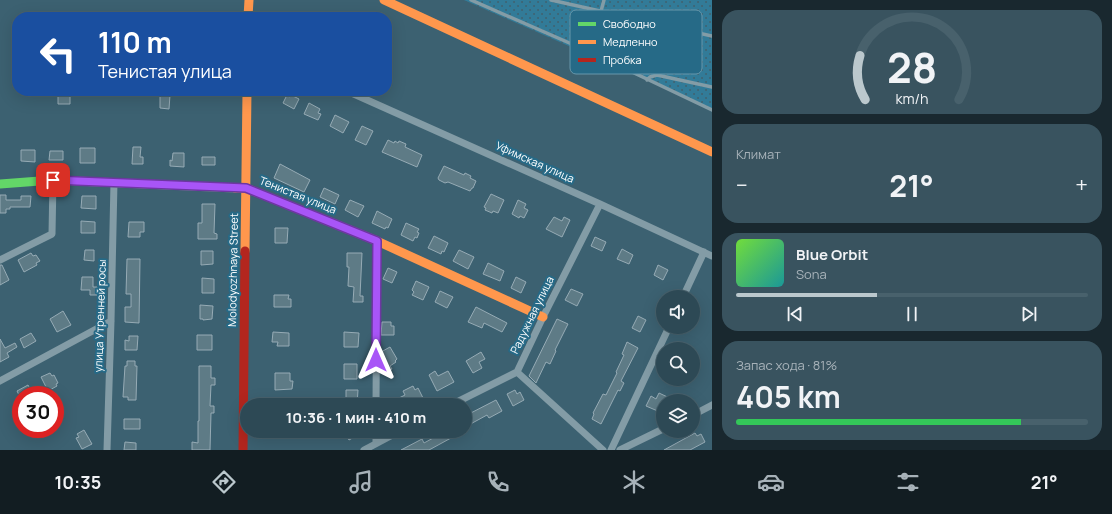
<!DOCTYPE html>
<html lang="ru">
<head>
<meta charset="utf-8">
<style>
  body { margin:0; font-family:Manrope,sans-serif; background:#39535f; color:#f1f3f6; height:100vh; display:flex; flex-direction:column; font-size:15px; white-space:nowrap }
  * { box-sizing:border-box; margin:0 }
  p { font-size:13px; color:#a7b2b9 }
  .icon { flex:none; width:22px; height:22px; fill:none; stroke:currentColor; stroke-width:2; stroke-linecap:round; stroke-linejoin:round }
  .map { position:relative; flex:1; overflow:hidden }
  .sheet { display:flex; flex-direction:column; gap:10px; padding:10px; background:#19282f; width:400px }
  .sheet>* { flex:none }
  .banner { position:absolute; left:12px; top:12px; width:380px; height:84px; border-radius:16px; box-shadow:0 4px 16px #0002,0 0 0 1px #48616c; background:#1a4fa0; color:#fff; overflow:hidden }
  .buttons { position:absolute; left:656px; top:290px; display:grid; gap:8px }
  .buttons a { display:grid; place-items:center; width:44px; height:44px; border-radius:50%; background:#2d4955; box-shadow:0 4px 16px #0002,0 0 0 1px #48616c; font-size:20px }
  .speed { position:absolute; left:12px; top:386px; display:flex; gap:8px; font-size:20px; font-weight:700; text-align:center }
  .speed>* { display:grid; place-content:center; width:52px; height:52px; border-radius:50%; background:#2d4955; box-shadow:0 4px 16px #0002,0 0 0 1px #48616c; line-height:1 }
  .speed .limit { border:6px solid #d22; background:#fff; color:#111 }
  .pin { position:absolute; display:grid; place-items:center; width:34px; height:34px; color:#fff; margin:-17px; border-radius:8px; box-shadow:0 2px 6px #0006 }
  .me { position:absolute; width:44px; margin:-22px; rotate:0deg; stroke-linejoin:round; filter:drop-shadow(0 0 3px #0008) }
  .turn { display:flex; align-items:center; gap:14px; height:84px; padding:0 20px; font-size:18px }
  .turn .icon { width:52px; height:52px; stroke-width:2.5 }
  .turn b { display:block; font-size:28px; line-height:34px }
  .big { font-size:30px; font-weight:700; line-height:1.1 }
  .sheet .tile { flex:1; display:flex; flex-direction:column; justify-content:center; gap:6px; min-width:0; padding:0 14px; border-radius:16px; background:#39535f }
  .sheet .dial { align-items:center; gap:0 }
  .dial svg { height:104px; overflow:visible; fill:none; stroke:#48616c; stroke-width:7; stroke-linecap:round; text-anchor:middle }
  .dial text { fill:#f1f3f6; stroke:none }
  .song { display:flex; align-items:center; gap:12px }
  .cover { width:48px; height:48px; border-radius:6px; background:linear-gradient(135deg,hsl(100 70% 55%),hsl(180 70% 35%)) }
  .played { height:4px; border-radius:2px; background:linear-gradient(90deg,#bbc8cd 40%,#48616c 40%) }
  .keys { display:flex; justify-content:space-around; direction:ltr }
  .heat { display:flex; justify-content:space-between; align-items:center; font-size:22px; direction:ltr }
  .charge { height:6px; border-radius:3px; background:linear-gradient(90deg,#34c759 81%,#48616c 0) }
  .trip { position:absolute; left:240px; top:398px; width:232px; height:40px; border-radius:20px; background:#2d4955; box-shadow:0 4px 16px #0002,0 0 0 1px #48616c; font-weight:700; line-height:40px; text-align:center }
  .tabs { display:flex; height:64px; justify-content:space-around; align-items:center; background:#121d22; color:#a7b2b9 }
  .tabs .icon { width:28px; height:28px }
  .tabs .selected { color:#bbc8cd }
  .tabs b { font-size:18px; color:#f1f3f6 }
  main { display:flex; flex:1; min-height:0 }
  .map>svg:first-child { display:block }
</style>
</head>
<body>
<main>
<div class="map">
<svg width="712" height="450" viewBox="0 0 712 450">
  <defs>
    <pattern id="grass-dots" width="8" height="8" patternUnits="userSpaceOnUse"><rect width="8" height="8" fill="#327b98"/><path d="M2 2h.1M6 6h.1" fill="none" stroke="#40616e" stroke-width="1.8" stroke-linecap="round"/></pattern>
  </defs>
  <rect width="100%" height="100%" fill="#3c6171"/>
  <path fill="url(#grass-dots)" d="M464,0H712V109Z"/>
  <path fill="#5e7b86" stroke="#96abb5" d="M58,91L70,92V104H58Z
    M160,95H170L169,109L160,108Z
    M287,95L290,97L291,95L299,99L294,109L283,103Z
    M309,103L320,109L318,113L321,114L318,120L304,114Z
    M335,115L349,122L343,133L330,126Z
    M362,126L373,131L366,145L355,140Z
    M388,140L394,143L395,141L398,143L399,141L406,144L405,147L422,155L417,167L382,152Z
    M133,147H141L140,157H143V164H132Z
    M80,148H95V163H80Z
    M21,150H35V162L21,161Z
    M50,151H63V160H49Z
    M173,153H184V167L170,166V160L172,161Z
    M202,157H215V165H202Z
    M280,164L310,180L304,192L274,178Z
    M444,166L464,175L465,173L471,176L470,178L476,181L473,188H472L470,191L448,182L445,183L439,180L438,178Z
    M324,188L339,195L335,204L320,197Z
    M491,194L504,200L498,213L493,211L492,213L485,210L486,208L484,207Z
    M0,195H6V200H21V196H31L30,207H10V209H6V213H0Z
    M82,196H96V209L81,208Z
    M350,200L364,206L358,217L345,210Z
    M518,200L526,204L524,208L528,210L524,218L520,216L519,218L512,214Z
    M202,204H215L214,233L217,234V239H198V223H202Z
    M377,211L392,219L388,228L386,227L385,229L372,223Z
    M554,217L562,221L564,217L570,220L562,237L546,229Z
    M81,221L95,222V233H81Z
    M129,222H144V232H140V237H128Z
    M406,223L419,229L417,232L419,233L417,238L415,237L413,241L401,235Z
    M275,228H288L287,243H275Z
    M434,236L448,243L444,252L442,251L441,254L428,248Z
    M595,237L606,242L602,251L591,246Z
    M622,249L633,255L629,264L617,259Z
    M85,250H94V261L84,260Z
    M459,250L474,257L468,269L453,261Z
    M201,251H213V264L201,265Z
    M31,253L33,256L36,255L40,261L36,263L37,265L24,272L18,260Z
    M347,253H362L360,296H363V302H353L354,287L348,286L349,267H347Z
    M127,259H140L139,323L125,322V307H131V294H126Z
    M488,263L504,271L500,281L483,274Z
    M0,265H2L9,280L0,285Z
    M658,265L668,270L663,280L654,275Z
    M388,268L397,272L392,283L383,279Z
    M82,277H93V287H97V295H90V290H81Z
    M516,277L526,282L521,293L511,288Z
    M202,278L214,279V293H202Z
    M416,281L429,287L423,300L412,295L414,292L412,290Z
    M571,289L583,294L577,306L565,300Z
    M440,291L453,297L447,308L435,302Z
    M274,295H289L288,299H291V307H274Z
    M200,305L213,306L212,319L203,320V319H200Z
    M476,307L507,323L502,332L484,323L482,328L468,322Z
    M63,311L71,325L57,332L50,319Z
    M638,316L646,320L640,332L632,328Z
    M557,319L568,324L555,350L556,351L550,364L546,362L536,383L529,376Z
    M382,322H391V326H394V335H381Z
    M273,332L289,333V346H277L278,342H272Z
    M344,332L359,333L358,347H344Z
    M31,333L36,341L24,348L20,339Z
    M197,335H212V350H197Z
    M129,336H138L137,350H125V340L129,341Z
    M0,339L5,348L15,343L17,347L7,353L9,357L0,362Z
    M627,342L638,348L621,381L624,383L620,391L618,390L601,424L592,419L594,414L593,413L603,394L606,395L617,373L616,372L624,355L622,354Z
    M390,347L397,359L395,361L396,362L390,366L392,369L384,374L381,369V366L386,363L381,355V352Z
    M481,352L485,359L479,362L482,368L473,373L466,361Z
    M127,361H135V366H137L136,400H128V397H123L125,366H127Z
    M344,364H357V379H344Z
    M199,366H211V378H215V385H211L210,406H214V413H211L210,450H192V442L198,443V421H199Z
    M435,371L438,376L448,371L454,382L437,391L429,375Z
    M50,373L52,376L54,375L58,383L56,384L57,386L48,391L41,377Z
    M275,373H290V381H293L292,389L275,390Z
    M28,385L33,395H19L17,391Z
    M413,386L415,390L418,388L423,398L421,399L422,403L418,405H381V403L391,398L393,401L405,395L403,391Z
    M346,390H358L357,405H350V403H346Z
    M515,390L517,394L520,392L524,400L513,406L507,394Z
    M659,393L676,401H663V406L660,412L646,406L651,396L656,399Z
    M496,400L502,411L489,418L487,415L465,427V416Z
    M124,419H140V429H124Z
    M84,430L92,444L82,449L76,438L79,437L77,434Z
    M344,431H365L349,440Z
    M437,431H447L451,438L429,450H401L422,439L424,443L435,437L433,433Z
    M695,433L697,436L701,434L705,442L690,450H664Z
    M125,442L136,443V450H124Z"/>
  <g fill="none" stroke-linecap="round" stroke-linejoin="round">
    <path stroke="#839ca6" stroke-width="3.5" d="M471,0L590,52L712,110
      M551,0L712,36
      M590,52L604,0
      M647,80L650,77L657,75L712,87"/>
    <path stroke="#839ca6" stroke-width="7" d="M347,91L600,204L712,256
      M0,260L52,234L53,180
      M683,297L704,252
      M517,372L603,450
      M0,381L111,321
      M376,405L377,241
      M451,405L517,372L543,317L600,204
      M693,415L712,405
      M376,443V431
      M107,450L111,321L114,182
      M364,450L400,431
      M611,450L669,327
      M620,450L663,429"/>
    <path stroke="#63d668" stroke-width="9" d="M0,184L53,180L235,188"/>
    <path stroke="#ff974d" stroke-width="9" d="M384,0L712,152
      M248,17L249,0
      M235,188H246L377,241L543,317
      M245,251L247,91"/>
    <path stroke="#b3261e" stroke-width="9" d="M243,450L245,251"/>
  </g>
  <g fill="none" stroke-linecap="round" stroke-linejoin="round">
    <defs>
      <path id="route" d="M53,180L246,188L377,241L376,360"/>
    </defs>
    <use href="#route" stroke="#6d37a1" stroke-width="10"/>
    <use href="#route" stroke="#a855f7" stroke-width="7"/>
  </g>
  <g text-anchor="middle" stroke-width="4" stroke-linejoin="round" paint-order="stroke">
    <g font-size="11" fill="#fff" stroke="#266a87">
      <text transform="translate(535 162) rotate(24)" y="4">Уфимская улица</text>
      <text transform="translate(298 195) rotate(22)" y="4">Тенистая улица</text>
      <text transform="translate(233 270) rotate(-89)" y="4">Molodyozhnaya Street</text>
      <text transform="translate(532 315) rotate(-64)" y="4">Радужная улица</text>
      <text transform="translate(100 316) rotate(-88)" y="4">улица Утренней росы</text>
    </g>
  </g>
  <rect x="570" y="10" width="132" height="64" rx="6" fill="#266a87" stroke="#6797ab" stroke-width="1"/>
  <rect x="578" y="22" width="18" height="4" fill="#63d668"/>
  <rect x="578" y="40" width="18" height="4" fill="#ff974d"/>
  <rect x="578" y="58" width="18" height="4" fill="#b3261e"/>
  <g font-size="11" fill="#fff">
    <text x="603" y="28">Свободно</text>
    <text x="603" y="46">Медленно</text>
    <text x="603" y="64">Пробка</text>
  </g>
</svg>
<div class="buttons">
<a><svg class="icon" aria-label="sound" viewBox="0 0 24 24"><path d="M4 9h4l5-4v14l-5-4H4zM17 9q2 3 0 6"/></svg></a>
<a><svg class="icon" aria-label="search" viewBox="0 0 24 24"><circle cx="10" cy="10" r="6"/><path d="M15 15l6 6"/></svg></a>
<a><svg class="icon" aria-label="layers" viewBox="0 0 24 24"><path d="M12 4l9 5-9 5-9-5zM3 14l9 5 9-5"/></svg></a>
</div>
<div class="speed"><div class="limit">30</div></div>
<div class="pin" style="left:53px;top:180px;background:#d93025"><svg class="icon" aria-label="arrive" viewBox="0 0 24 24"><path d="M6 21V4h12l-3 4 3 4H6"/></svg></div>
<svg class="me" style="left:376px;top:360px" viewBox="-20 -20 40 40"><path d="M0-17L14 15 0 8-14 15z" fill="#a855f7" stroke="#fff" stroke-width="4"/></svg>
<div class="trip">10:36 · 1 мин · 410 m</div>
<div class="banner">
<div class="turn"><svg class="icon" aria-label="left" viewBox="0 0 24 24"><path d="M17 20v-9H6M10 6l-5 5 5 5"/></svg><div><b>110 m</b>Тенистая улица</div></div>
</div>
</div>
<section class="sheet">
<div class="tile dial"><svg viewBox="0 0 100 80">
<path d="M14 69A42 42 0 1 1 86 69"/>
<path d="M14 69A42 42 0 0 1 10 35" stroke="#bbc8cd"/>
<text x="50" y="56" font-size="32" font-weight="700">28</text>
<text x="50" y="72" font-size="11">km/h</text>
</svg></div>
<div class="tile"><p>Климат</p>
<div class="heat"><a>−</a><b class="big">21°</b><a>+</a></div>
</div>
<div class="tile">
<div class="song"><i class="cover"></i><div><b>Blue Orbit</b><p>Sona</p></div></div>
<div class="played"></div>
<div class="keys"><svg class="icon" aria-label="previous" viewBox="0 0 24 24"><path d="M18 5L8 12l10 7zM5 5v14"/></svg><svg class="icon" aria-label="pause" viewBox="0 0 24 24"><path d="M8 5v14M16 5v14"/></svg><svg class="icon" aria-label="next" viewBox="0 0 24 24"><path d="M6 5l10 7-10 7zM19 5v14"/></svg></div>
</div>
<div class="tile"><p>Запас хода · 81%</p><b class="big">405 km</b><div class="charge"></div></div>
</section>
</main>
<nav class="tabs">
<b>10:35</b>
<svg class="icon selected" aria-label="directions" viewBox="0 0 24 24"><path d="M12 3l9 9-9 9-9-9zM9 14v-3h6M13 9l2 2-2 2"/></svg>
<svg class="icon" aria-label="music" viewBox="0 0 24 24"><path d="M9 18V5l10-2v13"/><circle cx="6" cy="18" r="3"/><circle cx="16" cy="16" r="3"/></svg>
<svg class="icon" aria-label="phone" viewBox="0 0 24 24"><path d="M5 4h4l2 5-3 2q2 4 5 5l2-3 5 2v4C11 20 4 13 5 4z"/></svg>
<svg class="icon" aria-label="climate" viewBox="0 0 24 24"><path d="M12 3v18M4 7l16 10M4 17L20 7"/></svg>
<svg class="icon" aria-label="car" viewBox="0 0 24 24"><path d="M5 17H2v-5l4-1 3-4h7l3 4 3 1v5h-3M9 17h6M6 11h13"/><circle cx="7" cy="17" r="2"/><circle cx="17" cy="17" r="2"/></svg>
<svg class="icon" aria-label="filters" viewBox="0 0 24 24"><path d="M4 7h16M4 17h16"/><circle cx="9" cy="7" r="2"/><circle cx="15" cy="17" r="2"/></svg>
<b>21°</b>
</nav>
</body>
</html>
